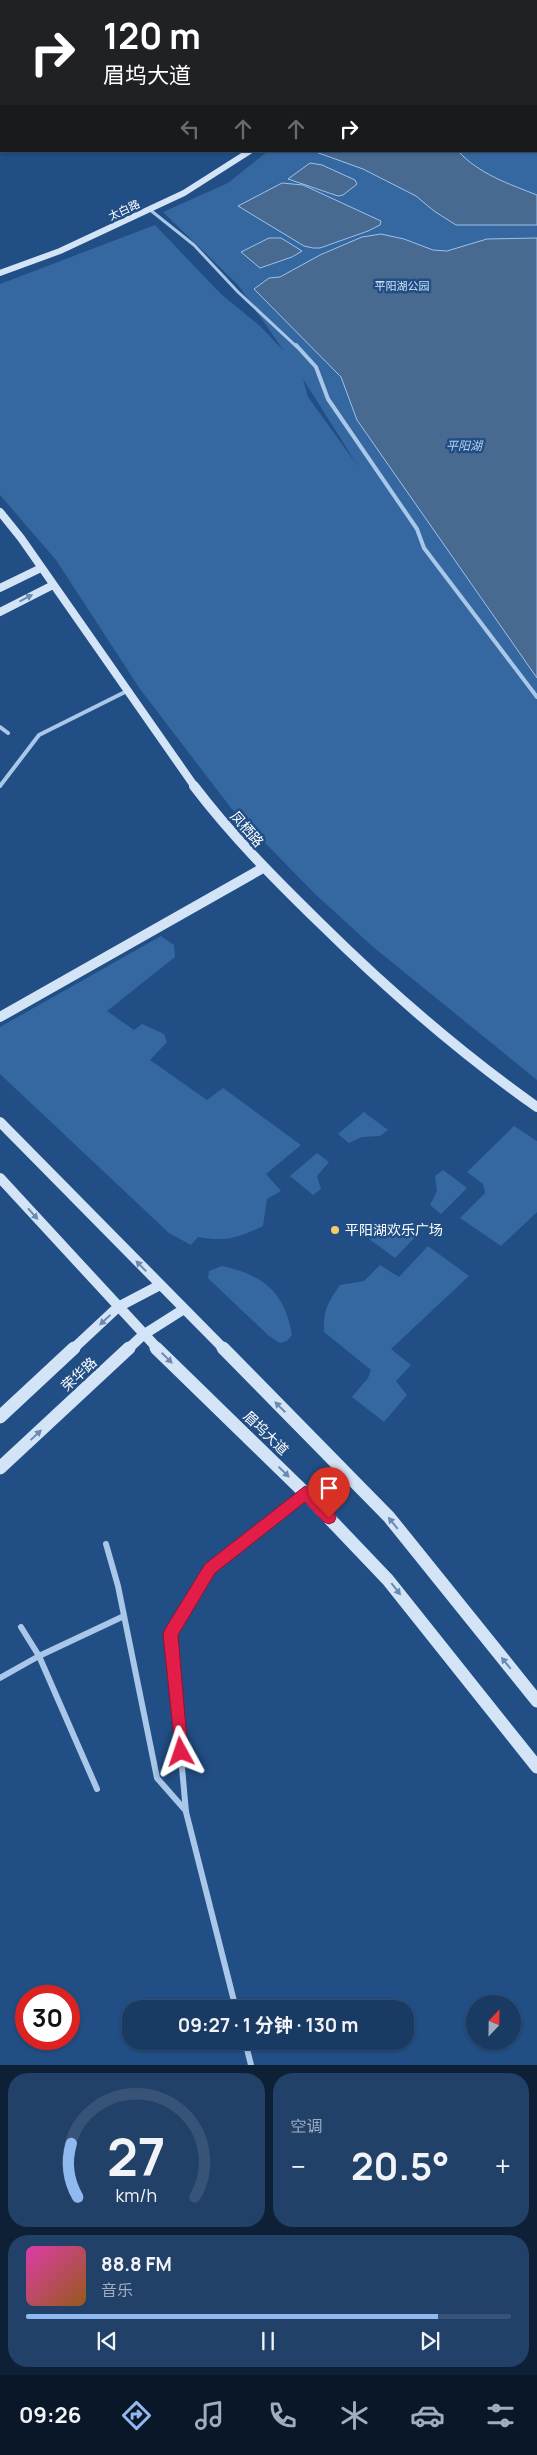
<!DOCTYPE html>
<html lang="zh">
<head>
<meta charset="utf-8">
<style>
  body { margin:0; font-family:Manrope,"Noto Sans SC",sans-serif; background:#224169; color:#f1f3f6; height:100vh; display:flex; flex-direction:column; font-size:19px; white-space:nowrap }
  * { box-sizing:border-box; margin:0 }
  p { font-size:16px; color:#9fadbe }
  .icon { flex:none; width:28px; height:28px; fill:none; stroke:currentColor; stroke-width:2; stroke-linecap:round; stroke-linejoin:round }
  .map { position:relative; height:2065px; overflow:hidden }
  .panel { display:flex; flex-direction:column; gap:8px; padding:8px; background:#0e2036; flex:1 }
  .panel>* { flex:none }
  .top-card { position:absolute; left:0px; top:0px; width:538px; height:152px; box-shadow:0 1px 4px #0004,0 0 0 1px #375478; background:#202124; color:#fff; overflow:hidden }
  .needle { width:32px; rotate:22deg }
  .tools { position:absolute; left:466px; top:1995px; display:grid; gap:10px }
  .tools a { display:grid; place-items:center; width:55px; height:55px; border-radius:50%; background:#193a63; box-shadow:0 1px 4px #0004,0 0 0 1px #375478; font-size:25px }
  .speed { position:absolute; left:15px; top:1985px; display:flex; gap:10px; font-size:25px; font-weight:700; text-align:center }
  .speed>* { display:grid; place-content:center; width:65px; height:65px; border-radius:50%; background:#193a63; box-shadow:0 1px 4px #0004,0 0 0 1px #375478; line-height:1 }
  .speed .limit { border:8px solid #d22; background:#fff; color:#111 }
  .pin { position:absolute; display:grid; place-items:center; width:42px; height:42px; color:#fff; margin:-51px -21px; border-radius:50% 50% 50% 0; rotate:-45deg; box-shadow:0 0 5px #0007 }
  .pin .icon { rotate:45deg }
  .me { position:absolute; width:55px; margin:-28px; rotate:355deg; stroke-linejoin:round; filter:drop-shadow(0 0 4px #0008) }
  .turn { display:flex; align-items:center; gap:18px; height:105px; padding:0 20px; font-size:22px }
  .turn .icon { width:65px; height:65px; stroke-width:2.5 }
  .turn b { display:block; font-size:35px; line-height:42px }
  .lanes { display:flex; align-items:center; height:48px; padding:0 20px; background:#0003; justify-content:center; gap:25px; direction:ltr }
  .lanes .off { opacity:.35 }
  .big { font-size:38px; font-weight:700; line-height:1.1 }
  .panel .tile { flex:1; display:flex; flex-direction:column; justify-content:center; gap:8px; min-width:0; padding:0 18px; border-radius:20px; background:#224169 }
  .panel .dial { align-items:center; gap:0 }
  .dial svg { height:130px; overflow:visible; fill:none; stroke:#375478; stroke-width:7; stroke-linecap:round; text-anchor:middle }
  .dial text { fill:#f1f3f6; stroke:none }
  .song { display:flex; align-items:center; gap:15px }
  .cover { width:60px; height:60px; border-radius:8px; background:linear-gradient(135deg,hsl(320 70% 55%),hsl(30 70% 35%)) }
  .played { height:5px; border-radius:2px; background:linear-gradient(90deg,#90b9f0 85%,#375478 85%) }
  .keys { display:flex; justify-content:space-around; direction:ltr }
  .heat { display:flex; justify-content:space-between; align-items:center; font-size:28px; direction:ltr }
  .panel .tiles { flex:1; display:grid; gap:8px; grid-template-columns:1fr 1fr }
  .tile:last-child { grid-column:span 2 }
  .trip { position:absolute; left:122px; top:2000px; width:292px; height:50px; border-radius:20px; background:#193a63; box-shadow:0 1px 4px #0004,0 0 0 1px #375478; font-weight:700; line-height:50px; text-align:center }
  .tab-bar { display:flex; height:80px; justify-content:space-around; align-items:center; background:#0a1728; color:#9fadbe }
  .tab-bar .icon { width:35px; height:35px }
  .tab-bar .selected { color:#90b9f0 }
  .tab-bar b { font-size:22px; color:#f1f3f6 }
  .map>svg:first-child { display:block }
</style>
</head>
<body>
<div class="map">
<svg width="537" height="2065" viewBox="0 0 537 2065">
  <rect width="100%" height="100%" fill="#214e84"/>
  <path fill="#3568a1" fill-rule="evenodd" d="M428,0H537V1080L372,946L315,894L231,808L140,689L56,560L0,495V284L155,225L221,294L260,326L284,351L238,285L163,212L228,183L268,151H536V1ZM303,379L358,466L308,397Z
    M161,936L174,945L175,957L107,1011L134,1030L142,1024L164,1034L167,1042L150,1060L207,1100L223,1088L301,1145L266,1174L281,1191L267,1199L263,1226C238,1238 225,1242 198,1237L191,1245L169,1233L0,1074V1027Z
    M364,1112L388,1130L380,1136L362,1137L349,1143L338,1134Z
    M514,1126L537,1141V1212L501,1246L460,1218L485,1193L483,1184L467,1172Z
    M317,1153L329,1162L317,1176L321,1189L313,1195L290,1176Z
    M443,1170L467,1188L441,1214L430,1205L437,1191L435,1176Z
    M409,1224L420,1232L395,1258L369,1239L377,1230H396Z
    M428,1246L469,1276L391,1349L411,1365L396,1381L407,1395L384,1422L352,1397L368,1378L371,1370L324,1332C323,1310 328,1302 340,1285L364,1281L380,1265L399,1277Z
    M222,1266C263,1275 285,1292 292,1335L287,1341L280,1343L269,1336L212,1282L208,1278L209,1271Z"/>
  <path fill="#486990" stroke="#9dc2ea" d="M313,151H458C479,174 509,184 537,195V225H456L434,211L416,196L363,169Z
    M310,163L322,165L355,180L357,184L343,195L338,196L288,179Z
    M282,183L303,185L381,221L380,225L368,231L320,248H313L304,246L238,206Z
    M381,234L404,239L433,250L447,251L487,239L537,238V678L357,420L341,377L254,289L269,278L280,277L320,255L362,237Z
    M269,238H281L302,251L292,257L260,268L241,252Z"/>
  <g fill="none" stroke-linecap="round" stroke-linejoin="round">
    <path stroke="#a9c7e9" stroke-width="3" d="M51,1L53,0
      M149,209L194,245L238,292L297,347"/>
    <path stroke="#a9c7e9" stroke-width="4" d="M296,345L316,367L328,399L417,529L424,548L537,697
      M0,727L8,733
      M0,786L39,735L127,691"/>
    <path stroke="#a9c7e9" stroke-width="6" d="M106,1544L118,1586L157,1778L186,1811
      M21,1627L39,1656L97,1789
      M0,1678L39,1656L124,1616
      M236,2009L186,1812L170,1634L210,1568L305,1493
      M245,2041L251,2065"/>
    <path stroke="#d4e4f7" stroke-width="6" d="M0,273L60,251L184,193L250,151"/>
    <path stroke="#d4e4f7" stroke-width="8" d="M0,512L21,538L195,787
      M0,588L41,568
      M0,612L53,585"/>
    <path stroke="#d4e4f7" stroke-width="10" d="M194,786C232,836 275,879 320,923C388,990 459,1052 537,1107
      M0,1017L263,868
      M0,1122L224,1349
      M0,1178L158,1349
      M73,1349L118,1307L160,1285
      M128,1349L143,1335L184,1309"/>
    <path stroke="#d4e4f7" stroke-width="13" d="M156,1348L305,1493L388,1580L537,1767
      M223,1348L389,1517L537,1701
      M0,1417L74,1348
      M0,1468L129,1348"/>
  </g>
  <defs><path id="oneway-solid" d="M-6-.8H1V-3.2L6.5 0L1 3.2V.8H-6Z" transform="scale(1.25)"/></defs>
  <g fill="#698ab2">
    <use href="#oneway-solid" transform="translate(26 598) rotate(-28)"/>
    <use href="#oneway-solid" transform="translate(33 1214) rotate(48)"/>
    <use href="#oneway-solid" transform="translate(141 1266) rotate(-134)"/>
    <use href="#oneway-solid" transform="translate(105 1320) rotate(137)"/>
    <use href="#oneway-solid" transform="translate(167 1358) rotate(44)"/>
    <use href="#oneway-solid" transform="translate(280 1407) rotate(-135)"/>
    <use href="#oneway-solid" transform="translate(36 1435) rotate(-43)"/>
    <use href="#oneway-solid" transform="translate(284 1472) rotate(44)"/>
    <use href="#oneway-solid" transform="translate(393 1523) rotate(-129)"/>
    <use href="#oneway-solid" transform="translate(396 1589) rotate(52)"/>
    <use href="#oneway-solid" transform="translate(506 1663) rotate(-129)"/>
  </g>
  <path fill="#e11d48" stroke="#92132f" d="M305,1486L310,1488L334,1513L336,1518L334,1522L329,1524L324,1522L305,1502L215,1573L178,1635L188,1752L186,1758L181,1760L176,1758L163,1634L165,1629L205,1564Z"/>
  <circle fill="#f5cb6b" stroke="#214e84" stroke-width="2" cx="335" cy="1230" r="5"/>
  <g text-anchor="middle" stroke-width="5" stroke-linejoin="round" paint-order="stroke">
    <g font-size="11" fill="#fff" stroke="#214e84">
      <text transform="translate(124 210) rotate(-25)" y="4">太白路</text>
    </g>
    <g font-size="11" fill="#cee1f7" stroke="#214e84">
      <text x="402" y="290">平阳湖公园</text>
    </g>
    <g font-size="12" font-style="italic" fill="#b5d1f0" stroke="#214e84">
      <text x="464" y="450">平阳湖</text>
    </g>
    <g font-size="14" fill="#fff" stroke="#214e84">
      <text transform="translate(247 829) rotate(49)" y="5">凤栖路</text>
      <text transform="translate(79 1374) rotate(-43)" y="5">荣华路</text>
      <text transform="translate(266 1433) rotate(44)" y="5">眉坞大道</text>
    </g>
    <g font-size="14" fill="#fff" stroke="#214e84" text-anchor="start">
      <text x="345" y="1235">平阳湖欢乐广场</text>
    </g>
  </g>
</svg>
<div class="tools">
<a><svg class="needle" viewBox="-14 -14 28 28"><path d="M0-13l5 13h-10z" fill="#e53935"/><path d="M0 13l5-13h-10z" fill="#9fadbe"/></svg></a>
</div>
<div class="speed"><div class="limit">30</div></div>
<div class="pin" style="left:329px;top:1518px;background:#d93025"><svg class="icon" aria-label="arrive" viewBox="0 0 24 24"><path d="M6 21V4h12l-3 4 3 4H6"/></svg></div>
<svg class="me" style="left:181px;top:1752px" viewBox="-20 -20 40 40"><path d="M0-17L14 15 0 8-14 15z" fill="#e11d48" stroke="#fff" stroke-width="4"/></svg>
<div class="trip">09:27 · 1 分钟 · 130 m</div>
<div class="top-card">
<div class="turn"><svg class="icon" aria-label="right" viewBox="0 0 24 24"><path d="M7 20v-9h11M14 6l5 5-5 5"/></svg><div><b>120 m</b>眉坞大道</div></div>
<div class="lanes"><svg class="icon off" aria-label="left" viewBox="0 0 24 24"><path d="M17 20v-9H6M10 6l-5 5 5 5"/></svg><svg class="icon off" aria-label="ahead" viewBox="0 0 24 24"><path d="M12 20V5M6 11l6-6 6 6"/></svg><svg class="icon off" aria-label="ahead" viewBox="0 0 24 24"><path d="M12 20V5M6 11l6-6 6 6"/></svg><svg class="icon" aria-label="right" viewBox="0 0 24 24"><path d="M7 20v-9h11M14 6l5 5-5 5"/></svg></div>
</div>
</div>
<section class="panel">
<div class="tiles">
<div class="tile dial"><svg viewBox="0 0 100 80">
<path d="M14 69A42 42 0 1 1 86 69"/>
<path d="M14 69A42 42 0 0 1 10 36" stroke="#90b9f0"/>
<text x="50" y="56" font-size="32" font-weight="700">27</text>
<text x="50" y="72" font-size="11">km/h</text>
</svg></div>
<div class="tile"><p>空调</p>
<div class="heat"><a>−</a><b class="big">20.5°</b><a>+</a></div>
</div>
<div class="tile">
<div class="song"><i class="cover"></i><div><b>88.8 FM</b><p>音乐</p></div></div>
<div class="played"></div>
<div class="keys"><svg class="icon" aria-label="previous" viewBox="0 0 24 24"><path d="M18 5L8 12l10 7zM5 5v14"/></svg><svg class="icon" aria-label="pause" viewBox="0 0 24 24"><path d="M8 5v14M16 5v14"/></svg><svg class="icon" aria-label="next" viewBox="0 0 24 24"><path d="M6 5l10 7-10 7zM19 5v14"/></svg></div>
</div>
</div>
</section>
<nav class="tab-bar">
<b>09:26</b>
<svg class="icon selected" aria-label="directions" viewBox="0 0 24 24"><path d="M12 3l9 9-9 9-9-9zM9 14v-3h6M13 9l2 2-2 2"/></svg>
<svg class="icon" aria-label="music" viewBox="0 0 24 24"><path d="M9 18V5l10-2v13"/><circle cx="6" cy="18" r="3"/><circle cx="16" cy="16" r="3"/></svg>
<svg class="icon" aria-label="phone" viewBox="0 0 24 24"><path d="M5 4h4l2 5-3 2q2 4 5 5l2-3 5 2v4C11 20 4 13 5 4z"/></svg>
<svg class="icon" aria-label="climate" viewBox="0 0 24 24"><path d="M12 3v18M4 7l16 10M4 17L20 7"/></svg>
<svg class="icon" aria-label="car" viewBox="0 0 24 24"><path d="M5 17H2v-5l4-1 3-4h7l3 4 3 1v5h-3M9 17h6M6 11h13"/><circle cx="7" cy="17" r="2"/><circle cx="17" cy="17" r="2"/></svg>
<svg class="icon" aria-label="filters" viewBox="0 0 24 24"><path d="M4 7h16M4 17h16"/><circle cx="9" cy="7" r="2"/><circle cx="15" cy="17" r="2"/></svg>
</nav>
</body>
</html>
